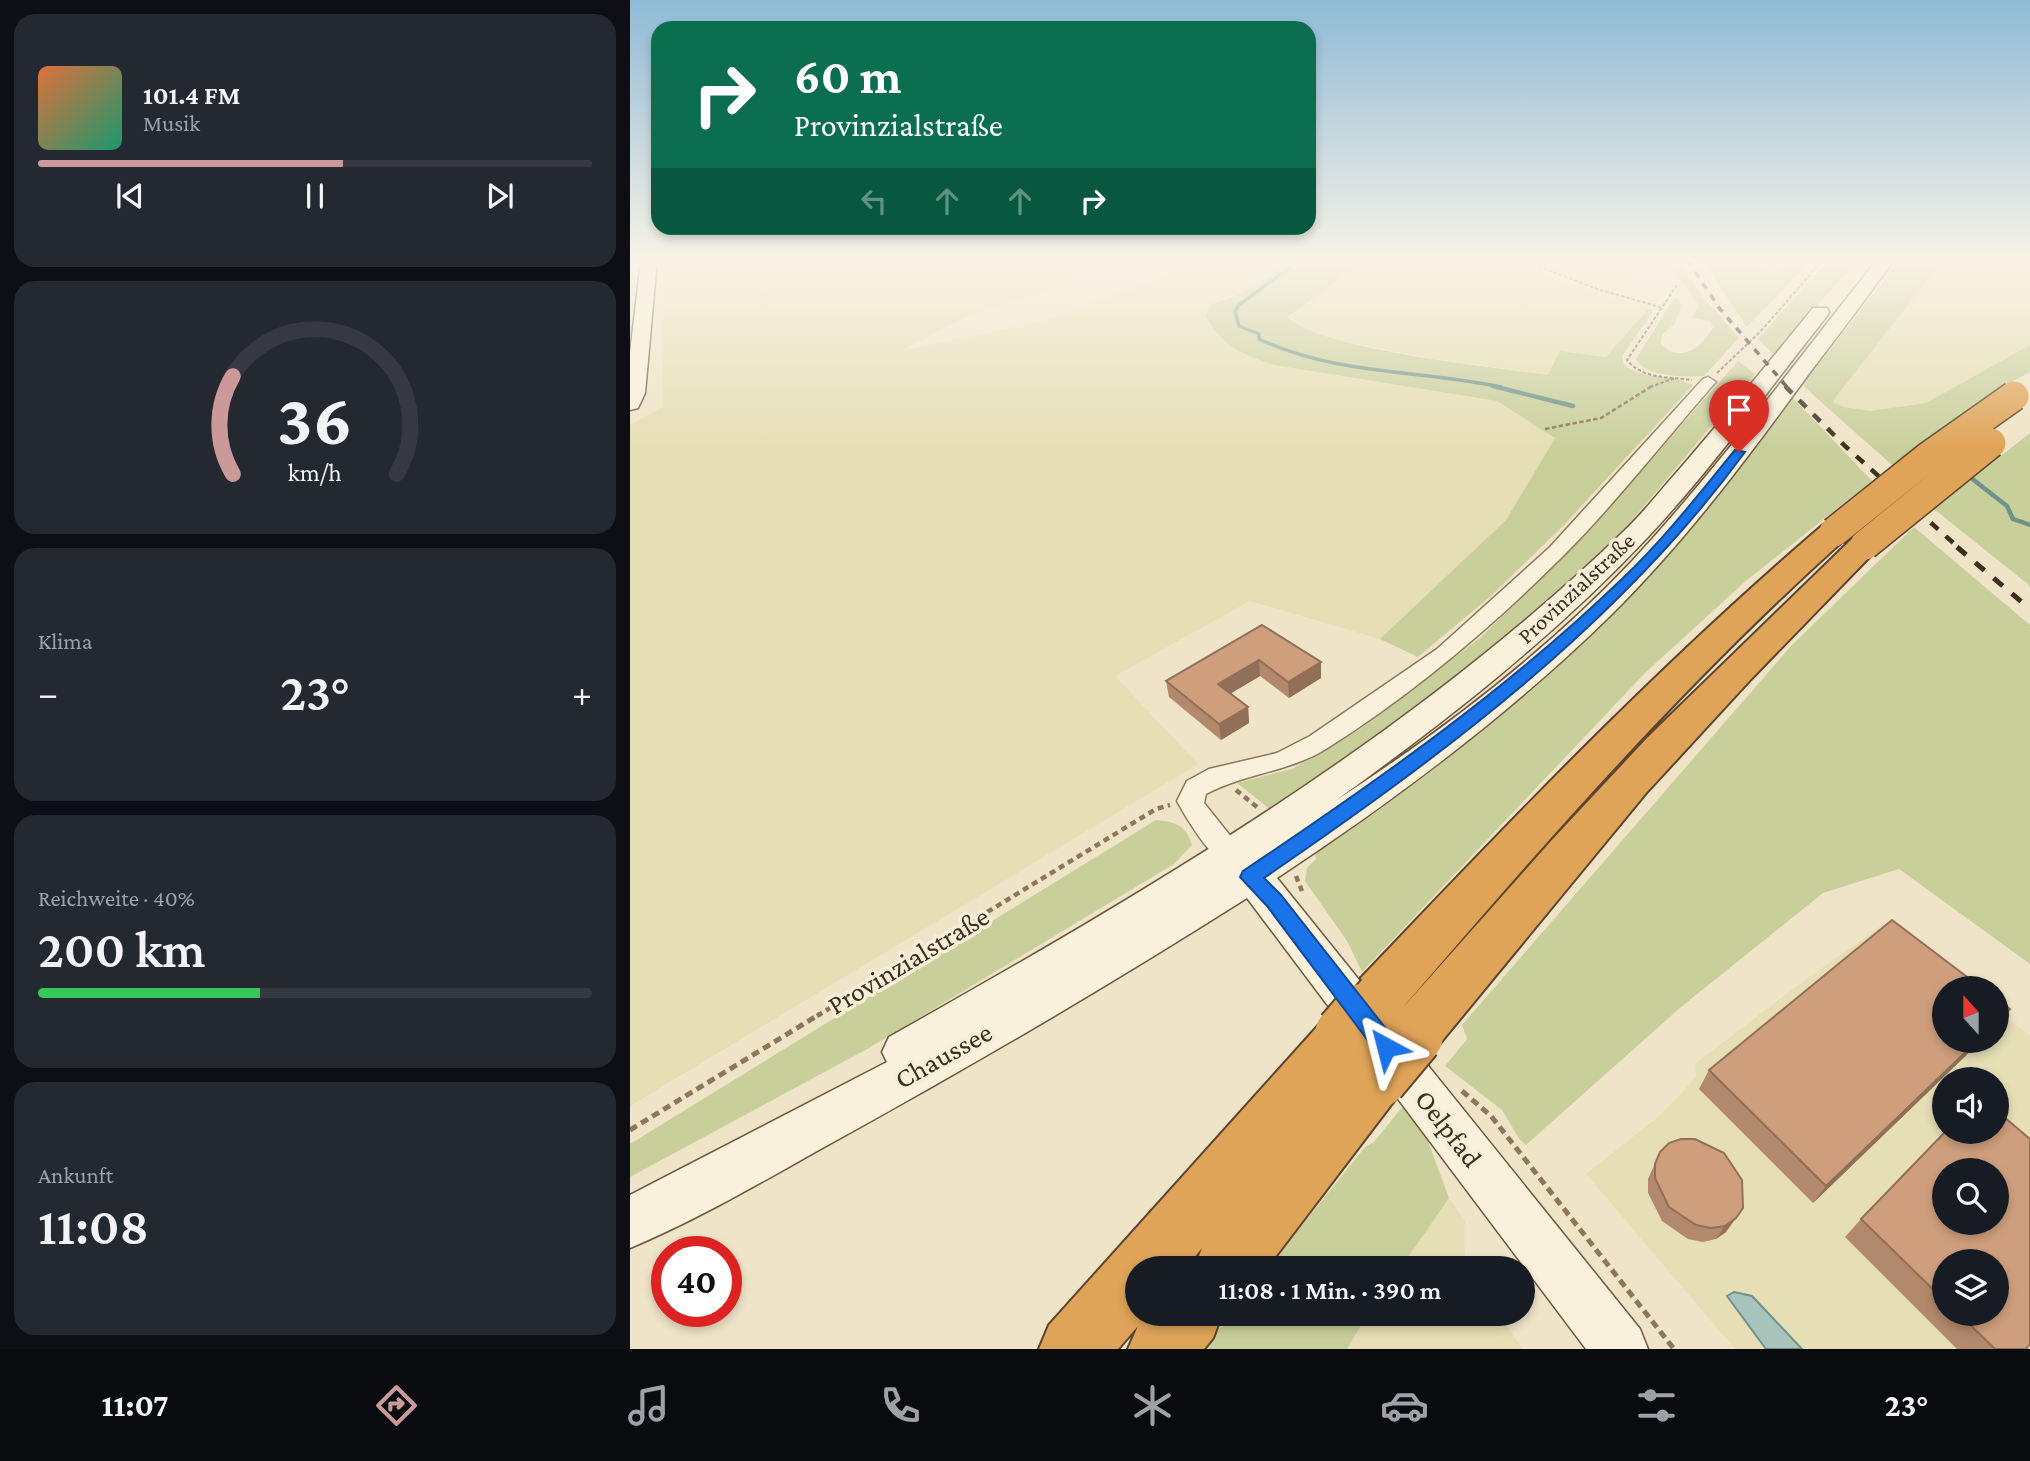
<!DOCTYPE html>
<html lang="de">
<head>
<meta charset="utf-8">
<style>
  body { margin:0; font-family:"Crimson Pro",serif; background:#242831; color:#f1f3f6; height:100vh; display:flex; flex-direction:column; font-size:26px; white-space:nowrap }
  * { box-sizing:border-box; margin:0 }
  p { font-size:23px; color:#9ea1a6 }
  .icon { flex:none; width:38px; height:38px; fill:none; stroke:currentColor; stroke-width:2; stroke-linecap:round; stroke-linejoin:round }
  .map { position:relative; flex:1; overflow:hidden }
  .sheet { display:flex; flex-direction:column; gap:14px; padding:14px; background:#0d0f14; width:630px }
  .sheet>* { flex:none }
  .banner { position:absolute; left:21px; top:21px; width:665px; height:214px; border-radius:21px; box-shadow:0 4px 10px #0003; background:#0b6e4f; color:#fff; overflow:hidden }
  .needle { width:46px; rotate:339deg }
  .buttons { position:absolute; left:1302px; top:976px; display:grid; gap:14px }
  .buttons a { display:grid; place-items:center; width:77px; height:77px; border-radius:50%; background:#171b24; box-shadow:0 4px 10px #0003; font-size:35px }
  .speed { position:absolute; left:21px; top:1236px; display:flex; gap:14px; font-size:35px; font-weight:700; text-align:center }
  .speed>* { display:grid; place-content:center; width:91px; height:91px; border-radius:50%; background:#171b24; box-shadow:0 4px 10px #0003; line-height:1 }
  .speed .limit { border:10px solid #d22; background:#fff; color:#111 }
  .pin { position:absolute; display:grid; place-items:center; width:60px; height:60px; color:#fff; margin:-72px -30px; border-radius:50% 50% 50% 0; rotate:-45deg; box-shadow:0 0 7px #0007 }
  .pin .icon { rotate:45deg }
  .me { position:absolute; width:77px; margin:-38px; rotate:322deg; stroke-linejoin:round; filter:drop-shadow(0 0 5px #0008) }
  .turn { display:flex; align-items:center; gap:24px; height:147px; padding:0 28px; font-size:32px }
  .turn .icon { width:91px; height:91px; stroke-width:2.5 }
  .turn b { display:block; font-size:49px; line-height:60px }
  .lanes { display:flex; align-items:center; height:66px; padding:0 28px; background:#0003; justify-content:center; gap:35px; direction:ltr }
  .lanes .off { opacity:.35 }
  .big { font-size:52px; font-weight:600; line-height:1.1 }
  .sheet .card { flex:1; display:flex; flex-direction:column; justify-content:center; gap:10px; min-width:0; padding:0 24px; border-radius:21px; background:#242831 }
  .sheet .dial { align-items:center; gap:0 }
  .dial svg { height:182px; overflow:visible; fill:none; stroke:#363941; stroke-width:7; stroke-linecap:round; text-anchor:middle }
  .dial text { fill:#f1f3f6; stroke:none }
  .song { display:flex; align-items:center; gap:21px }
  .cover { width:84px; height:84px; border-radius:10px; background:linear-gradient(135deg,hsl(20 70% 55%),hsl(160 70% 35%)) }
  .played { height:7px; border-radius:4px; background:linear-gradient(90deg,#cc999b 55%,#363941 55%) }
  .keys { display:flex; justify-content:space-around; direction:ltr }
  .heat { display:flex; justify-content:space-between; align-items:center; font-size:38px; direction:ltr }
  .charge { height:10px; border-radius:5px; background:linear-gradient(90deg,#34c759 40%,#363941 0) }
  .trip { position:absolute; left:495px; top:1256px; width:410px; height:70px; border-radius:35px; background:#171b24; box-shadow:0 4px 10px #0003; font-weight:600; line-height:70px; text-align:center }
  .tabs { display:flex; height:112px; justify-content:space-around; align-items:center; background:#090b0e; color:#9ea1a6 }
  .tabs .icon { width:49px; height:49px }
  .tabs .selected { color:#cc999b }
  .tabs b { font-size:32px; color:#f1f3f6 }
  main { display:flex; flex:1; min-height:0 }
  .map>svg:first-child { display:block }
</style>
</head>
<body>
<main>
<section class="sheet">
<div class="card">
<div class="song"><i class="cover"></i><div><b>101.4 FM</b><p>Musik</p></div></div>
<div class="played"></div>
<div class="keys"><svg class="icon" aria-label="previous" viewBox="0 0 24 24"><path d="M18 5L8 12l10 7zM5 5v14"/></svg><svg class="icon" aria-label="pause" viewBox="0 0 24 24"><path d="M8 5v14M16 5v14"/></svg><svg class="icon" aria-label="next" viewBox="0 0 24 24"><path d="M6 5l10 7-10 7zM19 5v14"/></svg></div>
</div>
<div class="card dial"><svg viewBox="0 0 100 80">
<path d="M14 69A42 42 0 1 1 86 69"/>
<path d="M14 69A42 42 0 0 1 14 26" stroke="#cc999b"/>
<text x="50" y="56" font-size="32" font-weight="700">36</text>
<text x="50" y="72" font-size="11">km/h</text>
</svg></div>
<div class="card"><p>Klima</p>
<div class="heat"><a>−</a><b class="big">23°</b><a>+</a></div>
</div>
<div class="card"><p>Reichweite · 40%</p><b class="big">200 km</b><div class="charge"></div></div>
<div class="card"><p>Ankunft</p><b class="big">11:08</b></div>
</section>
<div class="map">
<svg width="1400" height="1349" viewBox="0 0 1400 1349">
  <rect width="100%" height="100%" fill="#f0e4c8"/>
  <path fill="#e6deb5" fill-rule="evenodd" d="M38,260H484L418,290L332,319L271,351L417,320L536,275L555,260H663L616,292L594,298L644,365L867,401L925,438L876,520L750,639L620,601L485,676L568,764L0,1106V425L32,407L34,278Z
    M732,260H884L954,288L1019,308L976,357L930,351L918,375L799,358L705,340L683,333L656,317L724,269Z
    M899,260H1034L982,292Z
    M1313,260H1400V345L1296,403L1240,411L1214,407L1201,402Z
    M1255,923L1339,989H1314V1041H1367V1010L1400,1036V1349H1105L956,1174L1028,1117L1051,1094L1066,1076L1065,1064L1168,985ZM1314,1080H1367V1132H1314ZM1314,1171H1367V1223H1314ZM1314,1262H1367V1314H1314Z
    M819,1198L835,1221V1269H770Z
    M738,1314H868L893,1349H717Z"/>
  <path fill="#c9cf9b" d="M663,260H721L724,269L657,317C691,350 864,367 918,375L930,351L976,357L1019,308L1024,310L992,356L994,365C1015,380 1041,374 1063,385L935,524L862,595L788,657L750,639L876,520L925,438L867,401L644,365C613,354 592,347 576,316L580,305L616,292Z
    M1037,260H1048L1072,296L1109,338L1074,376C1055,377 1016,378 1006,359L1044,298L1049,299L1051,306L1045,324L1032,335L1031,344C1050,364 1072,348 1083,327L1080,321L1061,318L1069,306Z
    M1072,260H1101L1149,271L1159,260H1181L1117,327Z
    M1198,260H1228L1143,354L1128,339Z
    M1270,260H1313L1202,402L1214,407L1240,411L1296,403L1400,345V372L1367,390L1262,465L1172,385Z
    M1108,361L1125,374L994,530L916,602L784,712L641,810L607,783L662,769L730,729L850,638L943,547Z
    M1163,398L1242,481L1117,580L1015,673L732,972L717,941L675,881L677,868L686,859L683,843L871,712L1018,579Z
    M1400,433V586L1304,509Z
    M1284,527L1400,625V964L1269,869L1193,893L1051,1007L896,1145L890,1140L872,1110L815,1066L837,1039L832,1025L1161,646Z
    M526,820C546,822 556,825 562,845L544,864L239,1048L0,1177V1144Z
    M777,1101L789,1117L819,1198L770,1269H637L735,1147L744,1142Z
    M601,1314H738L717,1349H574Z"/>
  <path fill="#a9c4bc" stroke="#6f938a" stroke-width="2" d="M1104,1292L1122,1296L1172,1349H1136L1097,1296Z"/>
  <g fill="none" stroke-linecap="round" stroke-linejoin="round">
    <path stroke="#6f938a" stroke-width="3.5" d="M670,260L609,305L605,312L609,326L629,334V339C704,375 791,370 871,387"/>
    <path stroke="#6f938a" stroke-width="4.5" d="M863,386L943,406
      M1336,474L1377,506L1383,519L1400,525"/>
    <defs>
      <path id="street" d="M1078,377L1086,382L1083,385C1033,442 986,503 933,556C861,628 784,693 699,747C661,772 615,773 576,794L574,803L614,853L610,861C604,863 599,865 593,862C578,854 555,816 547,801L557,781L579,769L647,753L680,736L807,649L920,547L1073,379Z"/>
      <path id="secondary" d="M11,260H27L15,393L8,408L0,410V353Z
        M1247,260H1264C1236,299 1207,337 1178,375C1117,459 1054,543 980,616C879,715 765,800 647,878L1010,1329L1018,1349H956L617,898C486,981 352,1060 216,1135C145,1174 74,1217 0,1248V1195L257,1062L252,1052L259,1037C518,891 779,739 994,531C1013,513 1029,492 1046,473C1093,419 1138,363 1183,308H1197L1199,312L1197,316C1138,390 1082,469 1017,538C924,637 815,722 705,801C811,732 915,653 1002,561C1090,466 1166,361 1247,260Z"/>
      <path id="highway" d="M1204,522L1215,525L1220,532L1215,539C1053,684 911,847 769,1012L921,841L1018,737L1223,538L1235,535L1247,538L1251,545L1121,679L1016,793L802,1053L783,1060L764,1053L756,1035L769,1012L750,1019L731,1012L724,995L731,978C880,821 1028,666 1193,525Z
        M715,1010L734,1017L742,1035L730,1058L747,1051L767,1059L775,1078L767,1097L636,1269H564L572,1248L555,1269H508V1314H592L583,1338L574,1349H498L508,1326L488,1349H409L419,1325L696,1017Z"/>
    </defs>
    <use href="#street" stroke="#8d765c" stroke-width="3"/>
    <use href="#secondary" stroke="#6f573f" stroke-width="3"/>
    <use href="#highway" stroke="#5b4430" stroke-width="4"/>
    <path stroke="#8d765c" stroke-width="2" stroke-dasharray="3.5 2" stroke-linecap="butt" d="M893,260L967,289L1030,307
      M1047,285L997,360C1012,379 1040,377 1062,380
      M1087,373L1130,332L1193,260
      M1020,387L1045,378"/>
    <path stroke="#8d765c" stroke-width="2.5" stroke-dasharray="4.5 2.5" stroke-linecap="butt" d="M915,429L971,418L1022,386"/>
    <path stroke="#8d765c" stroke-width="4.5" stroke-dasharray="6 4.5" stroke-linecap="butt" d="M606,790L627,807
      M666,876L672,891
      M187,1016L526,809L540,805"/>
    <path stroke="#8d765c" stroke-width="5" stroke-dasharray="8 5" stroke-linecap="butt" d="M832,1091L861,1116L1044,1349
      M0,1130L190,1014"/>
    <use href="#street" fill="#faf1dc" fill-rule="evenodd"/>
    <use href="#secondary" fill="#faf1dc" fill-rule="evenodd"/>
    <use href="#highway" fill="#e0a458" fill-rule="evenodd"/>
    <path stroke="#3d2e20" stroke-width="3.5" stroke-dasharray="7 7" stroke-linecap="butt" d="M1057,260L1090,309L1157,387"/>
    <path stroke="#3d2e20" stroke-width="4.5" stroke-dasharray="10 10" stroke-linecap="butt" d="M1155,386L1215,446L1329,548"/>
    <path stroke="#3d2e20" stroke-width="5" stroke-dasharray="12 12" stroke-linecap="butt" d="M1327,547L1400,609"/>
    <defs>
      <path id="highway-bridge-far2" d="M1204,532L1299,456L1384,396
        M1235,545L1361,443"/>
      <path id="highway-bridge-far1" d="M732,1016L750,995"/>
      <path id="highway-bridge" d="M715,1035L733,1014
        M747,1078L783,1035"/>
    </defs>
    <use href="#highway-bridge-far2" stroke="#5b4430" stroke-width="32" stroke-linecap="butt"/>
    <use href="#highway-bridge-far1" stroke="#5b4430" stroke-width="51" stroke-linecap="butt"/>
    <use href="#highway-bridge" stroke="#5b4430" stroke-width="64" stroke-linecap="butt"/>
    <use href="#highway-bridge-far2" stroke="#e0a458" stroke-width="29"/>
    <use href="#highway-bridge-far1" stroke="#e0a458" stroke-width="47"/>
    <use href="#highway-bridge" stroke="#e0a458" stroke-width="60"/>
  </g>
  <path fill="#b2896c" fill-rule="evenodd" d="M632,625L691,678L659,698L630,676L601,693L618,707L619,723L591,740L539,697L536,681Z
    M1314,1041H1351L1183,1203L1069,1089L1079,1070Z
    M1367,1111L1400,1139V1344L1396,1349H1327L1215,1237L1231,1219L1315,1132H1367ZM1314,1171H1367V1223H1314ZM1314,1262H1367V1314H1314Z
    M1030,1152L1094,1153L1096,1232L1086,1239L1073,1242L1058,1239L1032,1221L1018,1193V1179Z"/>
  <path fill="#916f58" d="M629,660L630,676L590,700L588,684Z
    M691,662V678L659,698L658,682Z
    M618,707L619,723L591,740L589,724Z
    M1347,1041H1351L1183,1203L1196,1186Z
    M1106,1218L1096,1232L1086,1239L1095,1226Z"/>
  <path fill="#cf9f7d" stroke="#916f58" stroke-width="2" fill-rule="evenodd" d="M632,625L691,662L658,682L629,660L588,684L618,707L589,724L536,681Z
    M1262,920L1353,989H1314V1041H1347L1196,1186L1079,1070Z
    M1367,999L1380,1009L1367,1022Z
    M1367,1111L1400,1139V1344L1396,1349H1365L1329,1314H1367V1262H1314V1300L1231,1219L1315,1132H1367ZM1314,1171H1367V1223H1314Z
    M1051,1139H1065L1094,1153L1112,1180L1113,1208L1106,1218L1095,1226L1081,1228L1066,1225L1039,1207L1025,1178V1164L1030,1152L1039,1143Z"/>
  <linearGradient id="sky" x2="0" y2="1"><stop stop-color="#8fbad6"/><stop offset="0.58" stop-color="#f8f3e6"/><stop offset="1" stop-color="#f8f3e6" stop-opacity="0"/></linearGradient>
  <rect width="1400" height="449" fill="url(#sky)"/>
  <path fill="#1a73e8" stroke="#114b97" stroke-width="2" d="M1105,450L1115,452C987,627 810,757 634,878L651,895L764,1039L768,1047L764,1054L756,1057L748,1054L637,906L610,877L613,871C746,782 877,690 993,578C1034,539 1069,494 1105,450Z"/>
  <g text-anchor="middle" stroke-width="7" stroke-linejoin="round" paint-order="stroke">
    <g font-size="23" fill="#3d2e20" stroke="#f7eed8">
      <text transform="translate(946 588) rotate(-43)" y="8">Provinzialstraße</text>
    </g>
    <g font-size="28" fill="#3d2e20" stroke="#f7eed8">
      <text transform="translate(278 960) rotate(-31)" y="10">Provinzialstraße</text>
      <text transform="translate(313 1055) rotate(-29)" y="10">Chaussee</text>
      <text transform="translate(819 1128) rotate(52)" y="10">Oelpfad</text>
    </g>
  </g>
</svg>
<div class="buttons">
<a><svg class="needle" viewBox="-14 -14 28 28"><path d="M0-13l5 13h-10z" fill="#e53935"/><path d="M0 13l5-13h-10z" fill="#9ea1a6"/></svg></a>
<a><svg class="icon" aria-label="sound" viewBox="0 0 24 24"><path d="M4 9h4l5-4v14l-5-4H4zM17 9q2 3 0 6"/></svg></a>
<a><svg class="icon" aria-label="search" viewBox="0 0 24 24"><circle cx="10" cy="10" r="6"/><path d="M15 15l6 6"/></svg></a>
<a><svg class="icon" aria-label="layers" viewBox="0 0 24 24"><path d="M12 4l9 5-9 5-9-5zM3 14l9 5 9-5"/></svg></a>
</div>
<div class="speed"><div class="limit">40</div></div>
<div class="pin" style="left:1109px;top:452px;background:#d93025"><svg class="icon" aria-label="arrive" viewBox="0 0 24 24"><path d="M6 21V4h12l-3 4 3 4H6"/></svg></div>
<svg class="me" style="left:756px;top:1047px" viewBox="-20 -20 40 40"><path d="M0-17L14 15 0 8-14 15z" fill="#1a73e8" stroke="#fff" stroke-width="4"/></svg>
<div class="trip">11:08 · 1 Min. · 390 m</div>
<div class="banner">
<div class="turn"><svg class="icon" aria-label="right" viewBox="0 0 24 24"><path d="M7 20v-9h11M14 6l5 5-5 5"/></svg><div><b>60 m</b>Provinzialstraße</div></div>
<div class="lanes"><svg class="icon off" aria-label="left" viewBox="0 0 24 24"><path d="M17 20v-9H6M10 6l-5 5 5 5"/></svg><svg class="icon off" aria-label="ahead" viewBox="0 0 24 24"><path d="M12 20V5M6 11l6-6 6 6"/></svg><svg class="icon off" aria-label="ahead" viewBox="0 0 24 24"><path d="M12 20V5M6 11l6-6 6 6"/></svg><svg class="icon" aria-label="right" viewBox="0 0 24 24"><path d="M7 20v-9h11M14 6l5 5-5 5"/></svg></div>
</div>
</div>
</main>
<nav class="tabs">
<b>11:07</b>
<svg class="icon selected" aria-label="directions" viewBox="0 0 24 24"><path d="M12 3l9 9-9 9-9-9zM9 14v-3h6M13 9l2 2-2 2"/></svg>
<svg class="icon" aria-label="music" viewBox="0 0 24 24"><path d="M9 18V5l10-2v13"/><circle cx="6" cy="18" r="3"/><circle cx="16" cy="16" r="3"/></svg>
<svg class="icon" aria-label="phone" viewBox="0 0 24 24"><path d="M5 4h4l2 5-3 2q2 4 5 5l2-3 5 2v4C11 20 4 13 5 4z"/></svg>
<svg class="icon" aria-label="climate" viewBox="0 0 24 24"><path d="M12 3v18M4 7l16 10M4 17L20 7"/></svg>
<svg class="icon" aria-label="car" viewBox="0 0 24 24"><path d="M5 17H2v-5l4-1 3-4h7l3 4 3 1v5h-3M9 17h6M6 11h13"/><circle cx="7" cy="17" r="2"/><circle cx="17" cy="17" r="2"/></svg>
<svg class="icon" aria-label="filters" viewBox="0 0 24 24"><path d="M4 7h16M4 17h16"/><circle cx="9" cy="7" r="2"/><circle cx="15" cy="17" r="2"/></svg>
<b>23°</b>
</nav>
</body>
</html>
